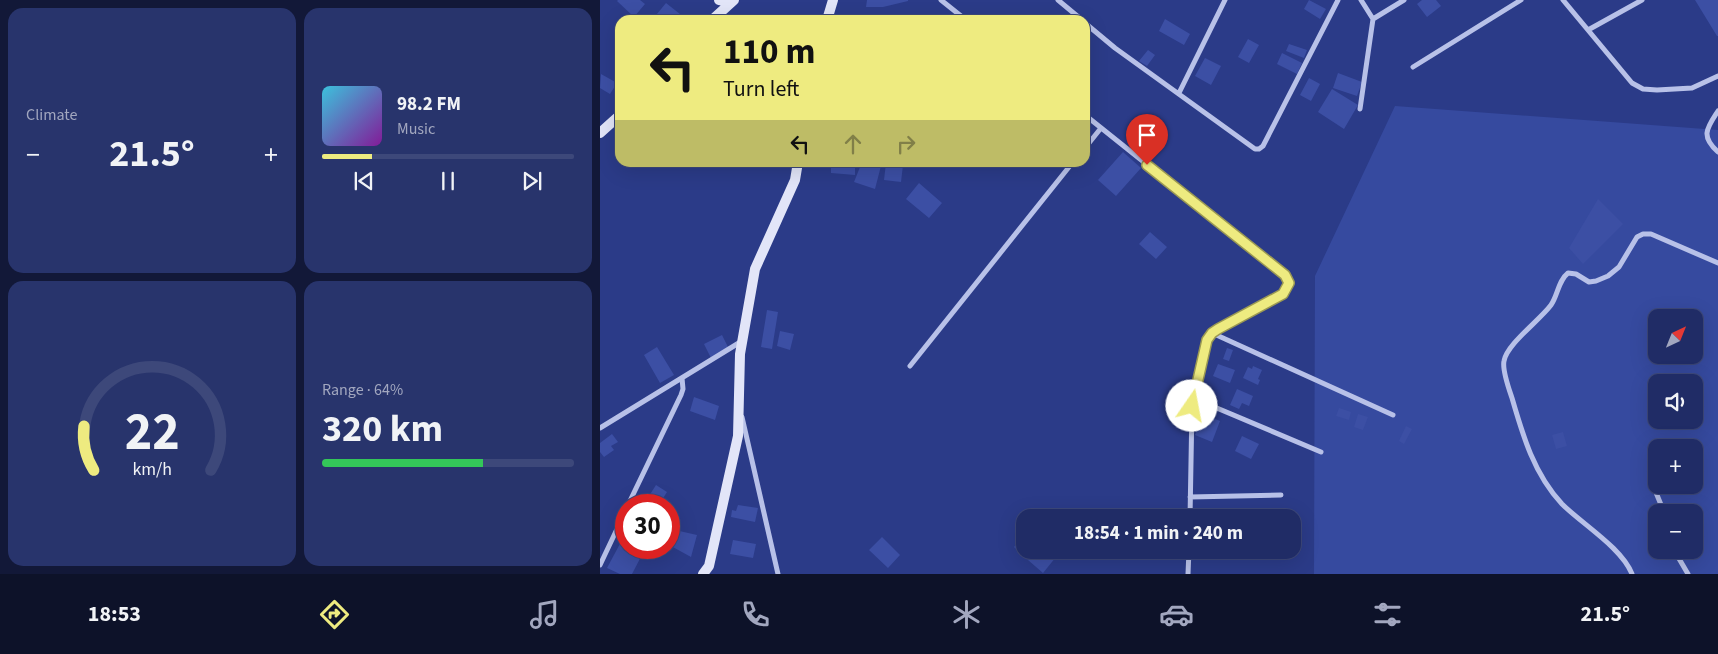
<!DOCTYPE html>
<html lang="en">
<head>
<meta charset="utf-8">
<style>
  body { margin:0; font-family:"Source Sans 3",sans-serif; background:#28346c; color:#f1f3f6; height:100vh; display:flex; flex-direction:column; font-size:19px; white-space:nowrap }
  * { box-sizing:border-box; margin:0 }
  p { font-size:16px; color:#a2a7bf }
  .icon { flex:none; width:28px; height:28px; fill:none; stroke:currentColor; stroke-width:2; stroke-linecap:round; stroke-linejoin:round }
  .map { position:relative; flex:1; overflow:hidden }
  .sheet { display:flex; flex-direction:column; gap:8px; padding:8px; background:#121838; width:600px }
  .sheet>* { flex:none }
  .top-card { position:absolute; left:15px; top:15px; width:475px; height:152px; border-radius:15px; box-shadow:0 5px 20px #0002,0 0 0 1px #3d487a; background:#eeeb80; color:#111; overflow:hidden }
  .needle { width:32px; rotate:43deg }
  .fabs { position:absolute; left:1048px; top:309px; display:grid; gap:10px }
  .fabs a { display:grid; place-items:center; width:55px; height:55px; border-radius:10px; background:#202c66; box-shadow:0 5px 20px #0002,0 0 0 1px #3d487a; font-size:25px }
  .speed { position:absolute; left:15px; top:494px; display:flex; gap:10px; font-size:25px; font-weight:700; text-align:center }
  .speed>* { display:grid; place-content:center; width:65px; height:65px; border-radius:50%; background:#202c66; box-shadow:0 5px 20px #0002,0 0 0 1px #3d487a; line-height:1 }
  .speed .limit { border:8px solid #d22; background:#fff; color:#111 }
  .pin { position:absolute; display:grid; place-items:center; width:42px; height:42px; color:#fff; margin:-51px -21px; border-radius:50% 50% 50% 0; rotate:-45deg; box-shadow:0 0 5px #0007 }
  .pin .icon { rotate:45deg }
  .me { position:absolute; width:55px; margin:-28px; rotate:12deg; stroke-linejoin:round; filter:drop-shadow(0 0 4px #0008) }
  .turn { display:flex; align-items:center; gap:18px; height:105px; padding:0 25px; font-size:22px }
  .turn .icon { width:65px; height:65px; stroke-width:2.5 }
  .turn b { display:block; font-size:35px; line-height:42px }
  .lanes { display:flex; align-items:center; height:48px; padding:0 25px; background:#0003; justify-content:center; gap:25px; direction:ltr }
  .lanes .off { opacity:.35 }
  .big { font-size:38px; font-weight:700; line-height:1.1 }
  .sheet .widget { flex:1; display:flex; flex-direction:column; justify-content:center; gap:8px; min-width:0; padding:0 18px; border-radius:15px; background:#28346c }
  .sheet .dial { align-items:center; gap:0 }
  .dial svg { height:130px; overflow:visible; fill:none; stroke:#3d487a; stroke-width:7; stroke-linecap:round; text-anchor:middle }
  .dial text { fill:#f1f3f6; stroke:none }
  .song { display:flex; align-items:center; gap:15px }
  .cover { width:60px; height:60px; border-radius:8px; background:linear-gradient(135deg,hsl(190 70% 55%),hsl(290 70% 35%)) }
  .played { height:5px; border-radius:2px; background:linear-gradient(90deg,#eeeb80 20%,#3d487a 20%) }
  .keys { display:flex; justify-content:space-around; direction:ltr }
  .heat { display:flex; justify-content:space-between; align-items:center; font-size:28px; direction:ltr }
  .charge { height:8px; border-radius:4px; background:linear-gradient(90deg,#34c759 64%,#3d487a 0) }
  .sheet .tiles { flex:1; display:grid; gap:8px; grid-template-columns:repeat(2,1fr) }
  .trip { position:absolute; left:416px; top:509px; width:285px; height:50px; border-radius:15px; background:#202c66; box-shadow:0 5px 20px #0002,0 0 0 1px #3d487a; font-weight:700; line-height:50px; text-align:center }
  .dock { display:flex; height:80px; justify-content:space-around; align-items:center; background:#0d1229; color:#a2a7bf }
  .dock .icon { width:35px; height:35px }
  .dock .active { color:#eeeb80 }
  .dock b { font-size:22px; color:#f1f3f6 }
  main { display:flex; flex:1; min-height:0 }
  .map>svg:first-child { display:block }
</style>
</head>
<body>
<main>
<section class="sheet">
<div class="tiles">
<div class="widget"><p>Climate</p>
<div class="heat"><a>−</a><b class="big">21.5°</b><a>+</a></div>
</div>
<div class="widget">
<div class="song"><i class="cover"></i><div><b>98.2 FM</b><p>Music</p></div></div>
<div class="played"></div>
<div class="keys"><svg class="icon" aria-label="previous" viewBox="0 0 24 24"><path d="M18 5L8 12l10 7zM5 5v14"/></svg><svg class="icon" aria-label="pause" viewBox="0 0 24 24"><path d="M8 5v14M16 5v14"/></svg><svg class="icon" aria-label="next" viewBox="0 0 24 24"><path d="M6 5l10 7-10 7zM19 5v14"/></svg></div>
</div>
<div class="widget dial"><svg viewBox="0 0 100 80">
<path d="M14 69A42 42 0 1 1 86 69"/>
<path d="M14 69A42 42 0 0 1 8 42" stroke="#eeeb80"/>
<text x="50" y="56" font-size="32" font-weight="700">22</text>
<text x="50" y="72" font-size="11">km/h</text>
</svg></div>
<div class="widget"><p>Range · 64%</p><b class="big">320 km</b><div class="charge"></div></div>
</div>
</section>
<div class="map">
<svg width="1118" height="574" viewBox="0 0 1118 574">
  <rect width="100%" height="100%" fill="#2b3b88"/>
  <path fill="#364a9f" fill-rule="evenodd" d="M795,106L1118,130V574H714L715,276ZM1056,318H1094V355H1056ZM1056,382H1094V420H1056ZM1056,448H1094V485H1056ZM1056,512H1094V550H1056Z"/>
  <path fill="#3c4fa4" d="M18,0H40L45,4L34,17L17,1Z
    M267,0H308V1L283,7H266Z
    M709,0L726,9L720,19L704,9Z
    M822,0H836L841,6L827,17L817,4Z
    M1095,0H1118V36H1117Z
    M66,3L85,18L83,20H52Z
    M565,19L590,34L584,45L559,31Z
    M648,39L659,45L649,63L638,57Z
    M689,44L707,50L704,58L686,51Z
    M548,50L555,55L547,66L539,61Z
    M682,53L702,63L697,74L677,64Z
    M605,58L621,66L611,85L595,76Z
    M738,73L762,82L757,96L733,88Z
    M1,74L17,83L10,94L0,88Z
    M709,78L720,84L711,101L700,95Z
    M732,89L758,105L744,129L718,112Z
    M523,152L541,168L516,196L498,180Z
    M231,162H255V175L231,173Z
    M262,162H282L275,189L254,182Z
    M286,163L303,165L301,182L284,180Z
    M319,183L342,203L329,218L306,199Z
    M998,199L1023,224L983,264L969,248Z
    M550,232L567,247L556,259L539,244Z
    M167,310L178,312L172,349L161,347Z
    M180,331L194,334L190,350L177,346Z
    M122,335L129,349L111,358L104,344Z
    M57,347L74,375L60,383L44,355Z
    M627,348L633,350L629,361L623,359Z
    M618,364L635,370L630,383L613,376Z
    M653,366L662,370L658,379L660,380L658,385L643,378L648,367L652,369Z
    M637,389L653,396L649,406L642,403L639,409L630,405Z
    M94,397L119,406L115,420L90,411Z
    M739,408L751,412L749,420L736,416Z
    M603,414L620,421L612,442L595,435Z
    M758,414L768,417L763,430L754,427Z
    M806,426L812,429L804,444L799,441Z
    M963,432L967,446L956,449L952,435Z
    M12,434L18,442L11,446L14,450L4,457L0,452V443Z
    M642,436L659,444L651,459L635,451Z
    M56,485L67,492L60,503L49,496Z
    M138,505L158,508L155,522L131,517L132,510L136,511Z
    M75,530L97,535L91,557L71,546Z
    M425,536V550H435L427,559L414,547Z
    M282,537L300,555L288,568L269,550Z
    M22,540L26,542V548H36L44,551L32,574H20L7,568Z
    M133,540L156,544L153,558L130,554Z
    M436,550H448L456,557L443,573L428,560Z
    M601,550H622V555H601Z"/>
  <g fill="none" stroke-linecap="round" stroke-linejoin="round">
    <path stroke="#b8c1e8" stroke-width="5" d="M341,0L366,20
      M458,0L482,20
      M761,0L773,19L804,0
      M963,0L1032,83L1043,89L1057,90L1092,88L1118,76
      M485,23L515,48L655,149H659L663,146L738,0
      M988,30L1042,0
      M813,67L921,0
      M579,93L625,0
      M760,109L773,19
      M1118,111C1107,128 1100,136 1118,152
      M485,115L685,275L689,283L683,294L618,329L612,333L607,340L592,406L590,518
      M485,148L501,128
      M612,333L793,415
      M310,366L473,162
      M593,398L721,452
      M142,417L178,574
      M0,428L142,341
      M1050,478L1064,512
      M590,497L681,495
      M28,505L81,395L83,389L82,378
      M1074,550L1088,574
      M0,565L26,510
      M588,574L589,550
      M1032,574C1022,548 982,524 962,504C934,474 923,436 912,398C909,389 902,370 904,361C907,344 940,320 951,305C958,295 958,281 968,273L976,274L989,282L996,281L1008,276L1019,267L1037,237L1043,234H1051L1118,263"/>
    <path stroke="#e2e5f8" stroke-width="10" d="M119,0L131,2
      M112,20L134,0
      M227,20L233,0
      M0,133L20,115
      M103,574L109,566L138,436L140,354L155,269L195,180L198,162"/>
  </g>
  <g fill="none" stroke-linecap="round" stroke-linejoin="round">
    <defs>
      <path id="route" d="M547,165L685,275L689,283L683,294L618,329L612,333L607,340L592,406"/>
    </defs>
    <use href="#route" stroke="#9b9953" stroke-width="12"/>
    <use href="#route" stroke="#eeeb80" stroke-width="9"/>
  </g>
</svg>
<div class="fabs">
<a><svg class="needle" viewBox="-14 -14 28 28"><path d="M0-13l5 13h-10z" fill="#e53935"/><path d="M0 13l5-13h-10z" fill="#a2a7bf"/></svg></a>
<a><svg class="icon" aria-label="sound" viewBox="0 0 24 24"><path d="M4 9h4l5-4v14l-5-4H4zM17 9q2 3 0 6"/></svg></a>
<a>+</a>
<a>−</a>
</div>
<div class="speed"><div class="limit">30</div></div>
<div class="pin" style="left:547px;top:165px;background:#d93025"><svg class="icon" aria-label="arrive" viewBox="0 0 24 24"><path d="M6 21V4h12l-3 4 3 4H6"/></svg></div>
<svg class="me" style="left:592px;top:406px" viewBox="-20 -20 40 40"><circle r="19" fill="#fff"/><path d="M0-13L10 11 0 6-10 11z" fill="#eeeb80"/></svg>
<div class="trip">18:54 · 1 min · 240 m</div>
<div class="top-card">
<div class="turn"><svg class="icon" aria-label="left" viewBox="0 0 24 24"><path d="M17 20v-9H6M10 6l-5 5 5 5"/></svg><div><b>110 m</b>Turn left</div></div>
<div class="lanes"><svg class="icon" aria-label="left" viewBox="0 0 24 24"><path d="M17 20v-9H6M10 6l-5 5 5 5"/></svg><svg class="icon off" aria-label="ahead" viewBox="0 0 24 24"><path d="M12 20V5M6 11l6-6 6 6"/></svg><svg class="icon off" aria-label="right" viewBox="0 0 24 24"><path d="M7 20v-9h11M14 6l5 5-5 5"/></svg></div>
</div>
</div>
</main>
<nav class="dock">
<b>18:53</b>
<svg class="icon active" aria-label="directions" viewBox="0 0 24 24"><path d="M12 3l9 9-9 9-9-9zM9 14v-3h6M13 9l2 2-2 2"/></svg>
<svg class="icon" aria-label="music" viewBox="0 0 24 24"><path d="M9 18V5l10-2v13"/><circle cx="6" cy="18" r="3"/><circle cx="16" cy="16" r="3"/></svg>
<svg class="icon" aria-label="phone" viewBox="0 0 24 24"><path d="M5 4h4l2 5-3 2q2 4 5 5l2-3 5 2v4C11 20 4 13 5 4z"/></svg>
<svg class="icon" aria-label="climate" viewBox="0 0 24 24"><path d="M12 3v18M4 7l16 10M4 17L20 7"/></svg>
<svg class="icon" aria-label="car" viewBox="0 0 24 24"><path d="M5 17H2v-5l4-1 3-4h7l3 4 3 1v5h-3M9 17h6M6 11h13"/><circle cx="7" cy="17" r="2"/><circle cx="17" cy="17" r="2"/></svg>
<svg class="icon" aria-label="filters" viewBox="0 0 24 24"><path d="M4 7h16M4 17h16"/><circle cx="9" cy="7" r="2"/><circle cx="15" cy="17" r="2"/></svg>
<b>21.5°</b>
</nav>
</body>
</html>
